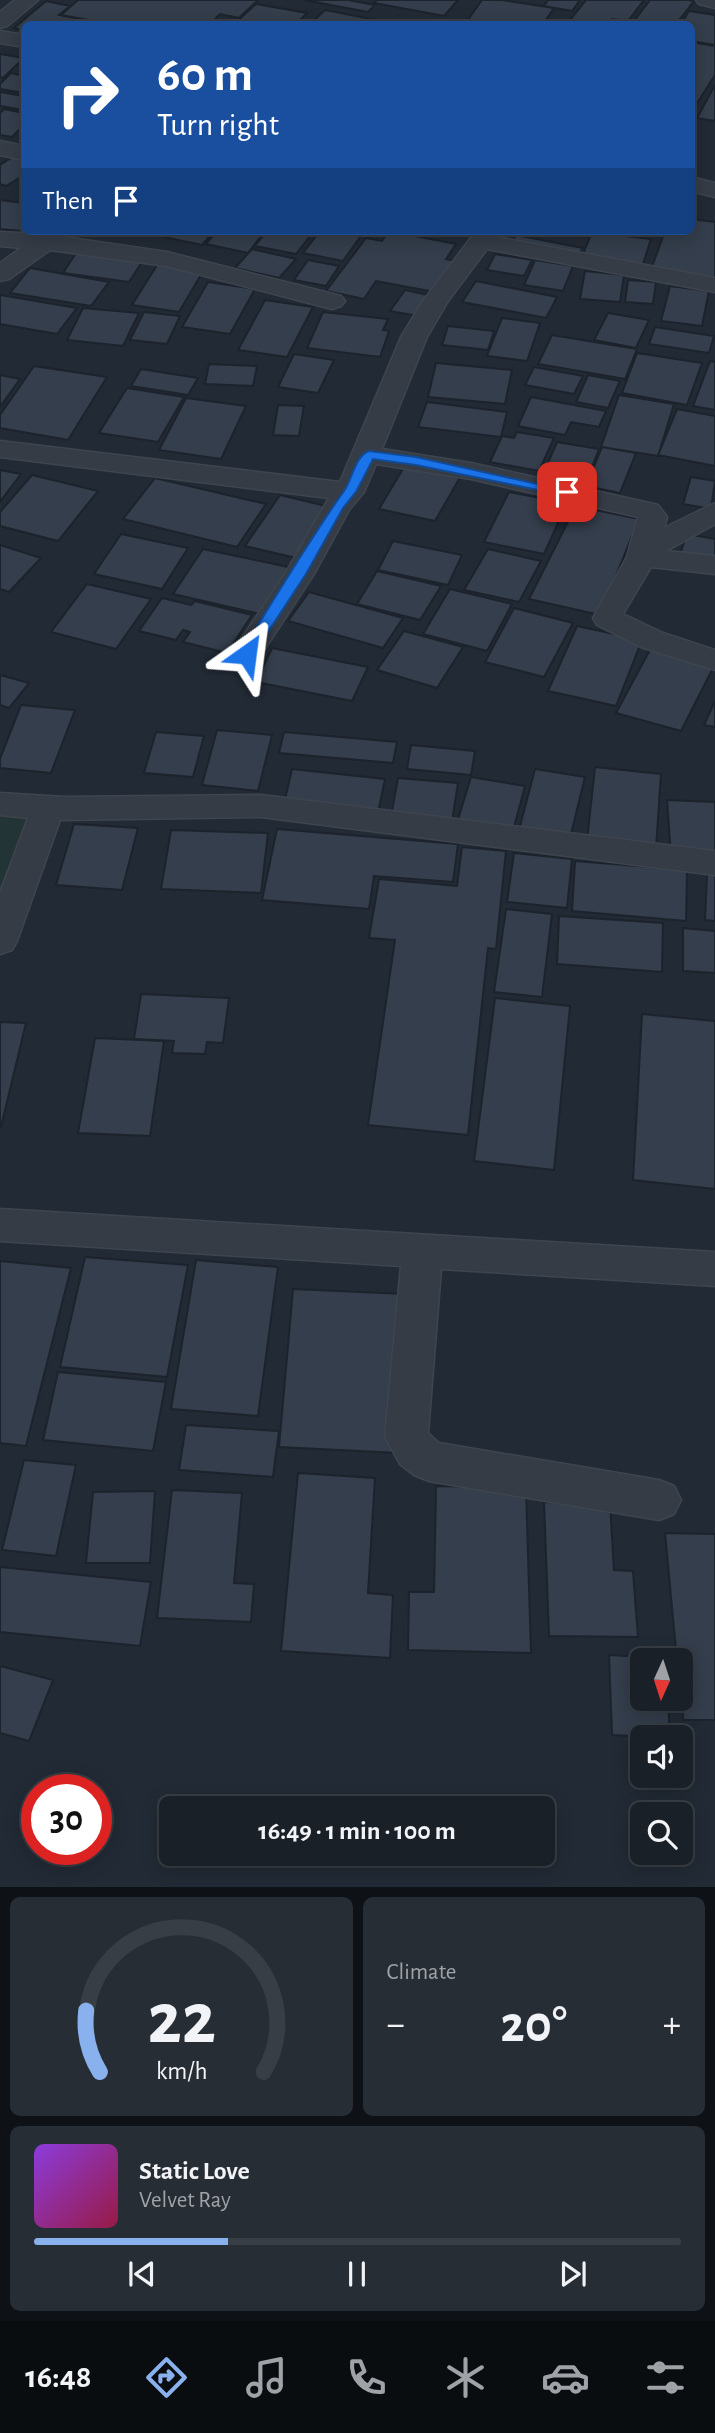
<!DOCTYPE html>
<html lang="en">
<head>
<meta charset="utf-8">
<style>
  body { margin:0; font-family:"Alegreya Sans",sans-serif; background:#272d34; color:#f1f3f6; height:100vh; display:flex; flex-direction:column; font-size:26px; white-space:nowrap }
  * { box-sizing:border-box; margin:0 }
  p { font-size:23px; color:#9fa3a8 }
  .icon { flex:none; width:38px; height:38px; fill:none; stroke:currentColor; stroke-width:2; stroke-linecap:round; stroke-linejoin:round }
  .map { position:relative; height:1887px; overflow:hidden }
  .panel { display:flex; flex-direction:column; gap:10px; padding:10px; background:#0e1216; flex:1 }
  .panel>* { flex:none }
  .guide { position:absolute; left:21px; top:21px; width:674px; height:214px; border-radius:10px; box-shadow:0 4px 18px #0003,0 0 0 2px #383e45; background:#1a4fa0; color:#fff; overflow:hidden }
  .needle { width:46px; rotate:183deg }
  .tools { position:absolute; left:630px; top:1648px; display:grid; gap:14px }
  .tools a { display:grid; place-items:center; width:63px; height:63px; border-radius:10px; background:#1a2028; box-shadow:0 4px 18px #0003,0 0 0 2px #383e45; font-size:35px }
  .speed { position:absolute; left:21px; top:1774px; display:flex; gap:14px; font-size:35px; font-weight:700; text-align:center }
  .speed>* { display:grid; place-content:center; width:91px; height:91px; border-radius:50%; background:#1a2028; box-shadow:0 4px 18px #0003,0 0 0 2px #383e45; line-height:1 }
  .speed .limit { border:10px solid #d22; background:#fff; color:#111 }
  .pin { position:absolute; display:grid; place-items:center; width:60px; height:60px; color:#fff; margin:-30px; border-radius:14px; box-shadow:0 4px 10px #0006 }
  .me { position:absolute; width:77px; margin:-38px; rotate:31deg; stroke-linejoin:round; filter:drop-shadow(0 0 5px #0008) }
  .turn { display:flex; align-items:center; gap:24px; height:147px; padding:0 21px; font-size:32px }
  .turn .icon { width:91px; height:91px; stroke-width:2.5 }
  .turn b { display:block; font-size:49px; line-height:60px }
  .then { display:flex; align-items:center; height:66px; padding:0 21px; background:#0003; gap:14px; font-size:26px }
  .big { font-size:52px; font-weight:600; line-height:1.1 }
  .panel .card { flex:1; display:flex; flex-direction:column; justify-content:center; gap:10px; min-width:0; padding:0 24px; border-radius:10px; background:#272d34 }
  .panel .dial { align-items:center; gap:0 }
  .dial svg { height:182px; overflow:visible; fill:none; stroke:#383e45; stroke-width:7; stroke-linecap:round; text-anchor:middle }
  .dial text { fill:#f1f3f6; stroke:none }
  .song { display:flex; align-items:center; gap:21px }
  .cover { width:84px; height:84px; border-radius:10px; background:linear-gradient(135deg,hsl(270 70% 55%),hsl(340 70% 35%)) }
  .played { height:7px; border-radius:4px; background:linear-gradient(90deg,#89b1ee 30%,#383e45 30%) }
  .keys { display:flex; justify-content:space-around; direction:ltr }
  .heat { display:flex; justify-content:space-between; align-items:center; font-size:38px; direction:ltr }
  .panel .tiles { flex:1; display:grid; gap:10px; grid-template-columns:1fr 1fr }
  .card:last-child { grid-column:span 2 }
  .trip { position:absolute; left:159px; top:1796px; width:396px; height:70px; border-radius:10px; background:#1a2028; box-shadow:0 4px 18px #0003,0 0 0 2px #383e45; font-weight:600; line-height:70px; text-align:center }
  .menu { display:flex; height:112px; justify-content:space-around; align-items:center; background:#0a0d10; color:#9fa3a8 }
  .menu .icon { width:49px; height:49px }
  .menu .selected { color:#89b1ee }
  .menu b { font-size:32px; color:#f1f3f6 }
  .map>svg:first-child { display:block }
</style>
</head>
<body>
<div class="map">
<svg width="715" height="1887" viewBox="0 0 715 1887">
  <rect width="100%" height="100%" fill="#222a35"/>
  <path fill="#233436" d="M0,795L53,805L0,925Z"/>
  <path fill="#343e4c" stroke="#1c232c" stroke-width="2" d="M78,0H258L239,18L220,14L213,21L231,24H110L61,15Z
    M304,0H348L375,5L368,12Z
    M377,0H458L444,16L374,3Z
    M482,0H502L554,8L543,24H465Z
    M548,0H580L572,11L544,6Z
    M586,0H644L628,21L612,19L608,24H567Z
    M650,0H689L694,1L676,24L634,21Z
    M46,1L70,6L59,15L85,20L80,24H24V30L14,28Z
    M256,4L307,13L296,24H234Z
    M325,10L376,20L371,24H310Z
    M689,11L715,15V45L691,41V24H681Z
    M691,42L715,46V75L694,108H691Z
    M0,54L24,58L3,78L0,77Z
    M11,73L24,76V93L0,89V84Z
    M715,85V121L697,118Z
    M0,92L24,96V110L0,106Z
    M4,109L24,113V125L12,137L0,135V113Z
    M14,156L24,160V175L6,186L0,184V165Z
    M0,200L24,203V226L21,231L0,229Z
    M691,219L715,222V281L650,272L665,231H691Z
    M169,231H214L202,245L163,237Z
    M217,231H265L248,253L206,244Z
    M267,231H314L296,254L255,246Z
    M320,231H350L363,233L343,261L303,253Z
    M389,231L456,244L446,259L461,262L440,293L376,281L364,299L326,291L366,238L382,241Z
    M631,231H663L661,237Z
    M592,232L651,239L642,267L581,259Z
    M516,235L583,248L578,255L511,243Z
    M252,249L296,259L279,278L235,268Z
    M76,253L142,262L129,282L63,273Z
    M495,254L532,260L524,276L487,270Z
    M308,260L339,266L326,286L294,280Z
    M535,260L573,266L563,291L524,285Z
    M159,262L205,268L179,312L132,305Z
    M30,268L109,282L91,306L10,293Z
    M585,271L624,275L620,302L580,299Z
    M628,280L656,282L653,304L625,302Z
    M476,281L557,297L546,318L462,302Z
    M208,282L255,289L230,334L182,327Z
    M670,286L709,291L702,326L661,321Z
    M405,290L437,297L423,317L390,311Z
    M0,295L77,308L57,334L0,324Z
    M265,300L313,307L287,357L238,350Z
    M83,308L139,313L123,346L67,340Z
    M144,312L180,316L167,344L130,340Z
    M323,312L388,319L383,330L389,331L380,357L307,348Z
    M608,313L649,320L636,348L594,340Z
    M502,318L540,323L527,361L487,356Z
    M448,326L494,331L488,350L442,345Z
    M655,327L714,336L709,353L649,344Z
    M552,335L637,349L625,379L538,364Z
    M637,353L702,363L687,405L622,393Z
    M294,354L334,360L318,393L278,387Z
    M710,361L715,362V410L693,406Z
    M436,363L512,370L505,404L428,397Z
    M209,364L257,366L253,386L205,384Z
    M34,366L107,377L68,440L0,428V415Z
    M534,367L583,376L574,394L525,385Z
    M141,369L198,378L188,395L131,386Z
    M0,375L20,379L0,407Z
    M588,375L620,381L608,408L576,402Z
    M127,388L184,397L158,442L99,433Z
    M619,395L674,404L658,456L601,447Z
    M531,397L606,411L599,427L571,422L565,435L518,426Z
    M186,398L246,406L221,459L159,450Z
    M427,402L507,412L501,437L418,427Z
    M278,405L304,406L299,436L273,435Z
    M677,409L715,416V466L658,455Z
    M517,432L554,438L539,471L490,462L502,436L514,438Z
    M557,442L599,449L586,482L543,474Z
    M602,447L636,453L620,493L586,486Z
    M407,462L462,474L435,521L379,509Z
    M0,470L21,474L0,502Z
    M32,475L98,491L58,541L0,526V512Z
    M691,477L715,481L711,509L683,504Z
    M155,478L266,504L237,547L123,519Z
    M509,492L567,503L544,554L484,542Z
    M280,495L330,507L296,558L245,546Z
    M576,506L639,519L600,615L529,599Z
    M121,534L188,548L162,589L94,574Z
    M687,534L715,539V560L680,554Z
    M393,541L462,555L448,585L378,570Z
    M0,545L41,558L9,592L0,589Z
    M203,549L293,568L265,615L173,594Z
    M488,549L541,561L519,602L464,590Z
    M377,571L441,586L420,620L357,604Z
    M87,584L151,599L116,649L51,632Z
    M450,589L512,604L487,651L423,634Z
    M309,592L403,618L383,648L288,621Z
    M162,598L191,605L195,601L252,615L227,653L183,642L190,632L183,630L176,640L139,631Z
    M514,608L573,623L544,677L485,662Z
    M577,626L642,640L616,706L548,691Z
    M404,631L463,647L437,688L377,670Z
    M652,646L715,664L681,731L616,713Z
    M272,648L368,667L352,701L256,682Z
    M0,675L29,683L9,708L0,705Z
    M715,701V727L704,725Z
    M21,705L75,710L51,773L0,768V759Z
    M217,730L272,735L258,791L202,785Z
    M156,732L204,736L193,777L144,773Z
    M284,732L397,742L393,763L279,753Z
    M411,745L475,751L471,775L407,769Z
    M595,767L661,774L656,848L587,841Z
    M292,769L385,779L378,813L284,804Z
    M535,769L585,777L570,838L519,830Z
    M471,777L525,786L512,835L456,826Z
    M398,778L458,783L452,822L391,816Z
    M667,800L715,802V858L671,856Z
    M74,824L138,828L122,890L56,885Z
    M277,829L458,844L453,882L374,876L369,909L262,900Z
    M171,830L268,833L261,893L161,889Z
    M462,847L506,851L496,949L488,948L468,1135L368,1125L395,940L369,938L379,879L457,886Z
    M514,853L572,859L567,908L507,902Z
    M575,861L687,870L686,921L572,911Z
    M707,874H715V921L705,920Z
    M506,909L552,914L542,997L494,992Z
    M559,916L663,923L662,972L557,964Z
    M683,928L715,931V973L683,971Z
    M141,994L229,998L223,1043L207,1042L205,1054L172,1053L174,1041L134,1039Z
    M495,998L570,1006L554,1170L474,1161Z
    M642,1014L715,1021V1189L633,1180Z
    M0,1022L26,1023L1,1127H0Z
    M95,1038L164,1041L150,1136L78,1133Z
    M85,1257L188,1265L167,1377L60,1367Z
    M196,1260L278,1267L258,1416L171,1409Z
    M0,1261L71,1268L26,1446L0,1443Z
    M293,1289L405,1294L399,1453L279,1447Z
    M58,1372L166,1382L153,1451L43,1440Z
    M186,1425L279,1431L273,1477L179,1470Z
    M24,1460L76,1465L56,1556L2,1550Z
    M298,1473L375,1478L368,1593L393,1595L390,1658L281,1651Z
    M436,1486L526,1488L531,1653L408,1650L409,1592H434Z
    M172,1490L242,1493L234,1583L254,1584L251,1622L157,1618Z
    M155,1491L150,1563H86L93,1492Z
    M544,1502L610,1503L614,1570L633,1571L638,1637L549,1636Z
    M665,1533L715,1534V1720H683L681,1661H677Z
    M0,1567L151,1582L140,1646L0,1632Z
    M609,1655L666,1658L642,1661V1699H668L670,1738L612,1735Z
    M0,1666L53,1680L29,1741L0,1733Z"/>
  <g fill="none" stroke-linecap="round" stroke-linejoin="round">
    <defs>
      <path id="minor" d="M15,0H38L7,26L0,28V12Z
        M696,0H715V8L699,4Z
        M0,31L24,35V47L0,43Z
        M0,141L24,146V160L0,155Z
        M691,177L715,183V197L691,191Z
        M44,231H62L64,237L167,252L341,296L345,301L341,306L332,309L166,266L50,250L9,279L0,281V263L21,248L0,246V232L40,234Z
        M476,231H500L496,237L715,278V292L487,249L448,301L427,337L382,449L471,463L658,505L667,517L664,528L715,503V524L666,551L715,556V574L651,567L623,614L663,633L715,650V670L641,647L597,625L593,618L627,557L638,517L471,479L376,464L364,492L349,510L314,574L257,661L246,664L235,661L231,654L285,574L329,498L0,457V441L340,482L401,337L421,304Z
        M0,793L65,797L261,795L715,851V875L261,817L60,820L17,941L12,950L0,954V893L28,818L0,815Z
        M0,1209L715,1252V1286L441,1269L428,1433L439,1443L659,1480L674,1486L681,1500L674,1514L659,1520L429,1481L414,1475L400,1464L385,1437L401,1266L0,1241Z"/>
    </defs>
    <use href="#minor" stroke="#3e454f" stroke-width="3"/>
    <use href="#minor" fill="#353c46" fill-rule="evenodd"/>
  </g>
  <path fill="#1a73e8" stroke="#114b97" stroke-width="2" d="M369,451L416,457L573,492L567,496L416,465L373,459L356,492L343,508L306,574L251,658H242L240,654C274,600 307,543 344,491C352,480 355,456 369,451Z"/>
</svg>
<div class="tools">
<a><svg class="needle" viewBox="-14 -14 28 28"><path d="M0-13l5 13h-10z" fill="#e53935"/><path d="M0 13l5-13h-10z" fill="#9fa3a8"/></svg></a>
<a><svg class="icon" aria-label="sound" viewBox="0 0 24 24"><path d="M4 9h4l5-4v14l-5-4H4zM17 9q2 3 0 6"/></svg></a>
<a><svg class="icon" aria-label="search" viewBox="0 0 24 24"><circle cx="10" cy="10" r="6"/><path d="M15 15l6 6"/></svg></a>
</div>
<div class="speed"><div class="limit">30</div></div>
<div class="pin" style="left:567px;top:492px;background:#d93025"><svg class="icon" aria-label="arrive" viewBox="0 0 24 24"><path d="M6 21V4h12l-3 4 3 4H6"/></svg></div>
<svg class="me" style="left:247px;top:654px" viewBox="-20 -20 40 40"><path d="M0-17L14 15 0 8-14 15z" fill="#1a73e8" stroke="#fff" stroke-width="4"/></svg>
<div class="trip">16:49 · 1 min · 100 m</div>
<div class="guide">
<div class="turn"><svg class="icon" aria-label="right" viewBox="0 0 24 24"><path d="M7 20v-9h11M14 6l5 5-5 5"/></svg><div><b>60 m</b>Turn right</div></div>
<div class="then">Then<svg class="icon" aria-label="arrive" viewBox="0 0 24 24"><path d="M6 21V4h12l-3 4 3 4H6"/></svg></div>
</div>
</div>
<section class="panel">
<div class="tiles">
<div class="card dial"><svg viewBox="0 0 100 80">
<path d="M14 69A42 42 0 1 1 86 69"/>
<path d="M14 69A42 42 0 0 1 8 42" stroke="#89b1ee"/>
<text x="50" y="56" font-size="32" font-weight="700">22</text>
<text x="50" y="72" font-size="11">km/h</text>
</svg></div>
<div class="card"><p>Climate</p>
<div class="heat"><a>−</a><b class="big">20°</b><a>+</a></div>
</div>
<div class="card">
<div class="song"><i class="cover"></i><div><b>Static Love</b><p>Velvet Ray</p></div></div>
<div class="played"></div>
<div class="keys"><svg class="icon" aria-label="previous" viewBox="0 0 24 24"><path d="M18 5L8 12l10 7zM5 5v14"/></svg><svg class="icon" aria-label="pause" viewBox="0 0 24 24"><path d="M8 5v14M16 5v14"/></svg><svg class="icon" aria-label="next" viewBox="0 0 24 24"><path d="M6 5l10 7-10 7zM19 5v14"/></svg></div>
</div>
</div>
</section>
<nav class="menu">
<b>16:48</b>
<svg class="icon selected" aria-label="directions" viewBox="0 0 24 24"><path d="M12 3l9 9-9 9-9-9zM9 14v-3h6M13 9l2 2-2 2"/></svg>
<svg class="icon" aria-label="music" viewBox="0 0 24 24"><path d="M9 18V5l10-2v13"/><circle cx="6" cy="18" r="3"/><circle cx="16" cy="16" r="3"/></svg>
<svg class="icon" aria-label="phone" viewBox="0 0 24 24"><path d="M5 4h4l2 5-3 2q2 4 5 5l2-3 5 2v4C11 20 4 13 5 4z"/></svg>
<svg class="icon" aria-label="climate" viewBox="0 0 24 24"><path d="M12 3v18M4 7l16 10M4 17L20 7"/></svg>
<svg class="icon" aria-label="car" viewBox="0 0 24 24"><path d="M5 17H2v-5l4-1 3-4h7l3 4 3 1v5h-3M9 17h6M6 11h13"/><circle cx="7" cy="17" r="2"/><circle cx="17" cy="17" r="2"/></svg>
<svg class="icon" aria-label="filters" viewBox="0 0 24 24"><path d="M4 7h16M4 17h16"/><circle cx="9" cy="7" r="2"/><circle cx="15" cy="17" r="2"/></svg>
</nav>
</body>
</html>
